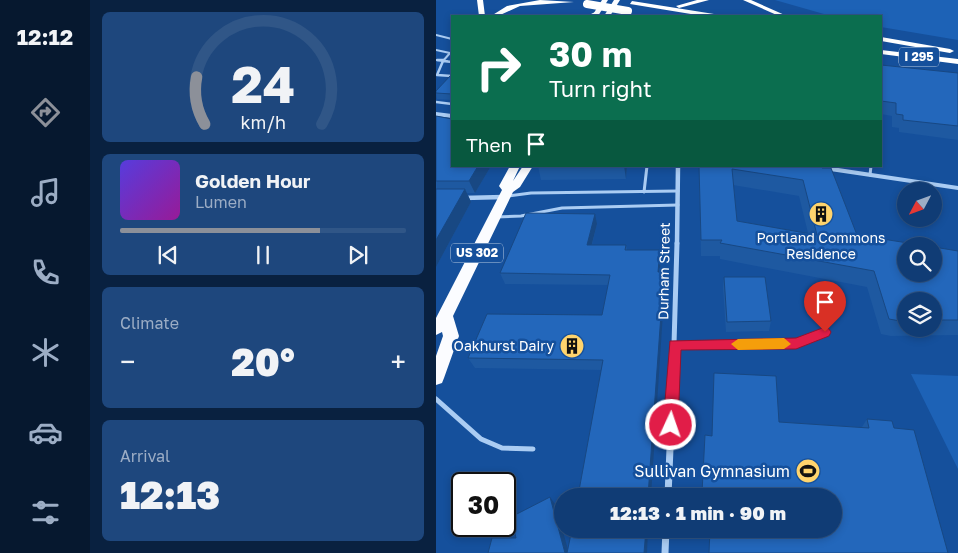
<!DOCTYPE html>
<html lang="en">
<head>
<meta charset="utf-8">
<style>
  body { margin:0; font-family:"Golos Text",sans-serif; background:#1e477d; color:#f1f3f6; height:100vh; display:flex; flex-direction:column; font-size:19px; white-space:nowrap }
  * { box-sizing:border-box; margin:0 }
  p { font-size:16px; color:#9cadc5 }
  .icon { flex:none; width:28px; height:28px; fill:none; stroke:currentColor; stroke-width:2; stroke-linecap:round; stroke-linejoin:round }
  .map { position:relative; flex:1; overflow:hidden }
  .side { display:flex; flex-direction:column; gap:12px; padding:12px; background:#092140; width:346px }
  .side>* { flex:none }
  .guide { position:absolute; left:15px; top:15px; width:431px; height:152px; border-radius:0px; box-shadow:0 2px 8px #0003,0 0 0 1px #305687; background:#0b6e4f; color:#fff; overflow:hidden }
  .needle { width:32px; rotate:229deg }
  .controls { position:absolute; left:461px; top:182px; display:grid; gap:10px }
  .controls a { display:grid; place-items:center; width:45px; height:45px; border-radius:50%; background:#103c75; box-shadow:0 2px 8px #0003,0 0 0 1px #305687; font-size:25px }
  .speed { position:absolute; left:15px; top:472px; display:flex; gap:10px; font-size:25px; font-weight:700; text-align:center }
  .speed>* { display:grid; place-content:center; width:65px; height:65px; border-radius:50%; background:#103c75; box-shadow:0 2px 8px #0003,0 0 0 1px #305687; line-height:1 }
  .speed .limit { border:2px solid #111; border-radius:8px; background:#fff; color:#111 }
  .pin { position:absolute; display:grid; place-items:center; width:42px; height:42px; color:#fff; margin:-51px -21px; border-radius:50% 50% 50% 0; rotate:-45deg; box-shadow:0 0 5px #0007 }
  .pin .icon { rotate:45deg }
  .me { position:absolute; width:55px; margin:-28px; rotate:3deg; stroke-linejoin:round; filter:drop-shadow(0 0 4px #0008) }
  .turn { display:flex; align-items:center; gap:18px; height:105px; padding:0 15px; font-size:22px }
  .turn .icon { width:65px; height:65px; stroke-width:2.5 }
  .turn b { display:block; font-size:35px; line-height:42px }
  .then { display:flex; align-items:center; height:48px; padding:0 15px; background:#0003; gap:10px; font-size:19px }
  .big { font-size:38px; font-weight:800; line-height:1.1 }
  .side .tile { flex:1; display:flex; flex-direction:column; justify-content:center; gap:8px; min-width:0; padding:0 18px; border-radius:8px; background:#1e477d }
  .side .dial { align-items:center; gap:0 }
  .dial svg { height:130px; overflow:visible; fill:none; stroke:#305687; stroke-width:7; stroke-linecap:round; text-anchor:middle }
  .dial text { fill:#f1f3f6; stroke:none }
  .song { display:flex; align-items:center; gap:15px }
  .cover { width:60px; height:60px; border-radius:8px; background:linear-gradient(135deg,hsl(250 70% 55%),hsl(300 70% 35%)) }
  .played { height:5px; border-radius:2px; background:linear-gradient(90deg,#8c9099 70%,#305687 70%) }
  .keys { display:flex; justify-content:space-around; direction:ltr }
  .heat { display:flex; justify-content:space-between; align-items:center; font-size:28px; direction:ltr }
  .trip { position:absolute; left:118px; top:488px; width:288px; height:50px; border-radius:25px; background:#103c75; box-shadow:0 2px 8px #0003,0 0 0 1px #305687; font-weight:800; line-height:50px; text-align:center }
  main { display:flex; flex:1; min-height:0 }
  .dock { display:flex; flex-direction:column; width:90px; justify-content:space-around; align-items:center; background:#06182f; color:#9cadc5 }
  .dock .icon { width:35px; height:35px }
  .dock .selected { color:#8c9099 }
  .dock b { font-size:22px; color:#f1f3f6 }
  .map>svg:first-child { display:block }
</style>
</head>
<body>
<main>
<nav class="dock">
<b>12:12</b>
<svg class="icon selected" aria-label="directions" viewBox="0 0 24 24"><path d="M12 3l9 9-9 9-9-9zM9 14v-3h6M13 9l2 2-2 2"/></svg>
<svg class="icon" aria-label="music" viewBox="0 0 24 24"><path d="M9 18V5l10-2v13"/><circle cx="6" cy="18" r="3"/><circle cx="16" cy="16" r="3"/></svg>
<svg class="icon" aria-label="phone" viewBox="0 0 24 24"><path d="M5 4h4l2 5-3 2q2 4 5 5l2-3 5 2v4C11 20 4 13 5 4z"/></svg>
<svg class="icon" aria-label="climate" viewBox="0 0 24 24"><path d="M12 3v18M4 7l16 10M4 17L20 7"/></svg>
<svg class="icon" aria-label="car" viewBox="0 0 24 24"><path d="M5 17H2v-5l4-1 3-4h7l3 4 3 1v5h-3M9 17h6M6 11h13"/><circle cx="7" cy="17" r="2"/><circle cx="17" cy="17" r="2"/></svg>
<svg class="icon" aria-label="filters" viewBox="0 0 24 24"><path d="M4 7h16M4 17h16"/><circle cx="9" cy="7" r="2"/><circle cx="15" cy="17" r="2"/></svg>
</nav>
<section class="side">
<div class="tile dial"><svg viewBox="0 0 100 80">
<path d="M14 69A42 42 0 1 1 86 69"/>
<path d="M14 69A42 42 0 0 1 9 40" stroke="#8c9099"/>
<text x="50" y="56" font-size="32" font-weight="700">24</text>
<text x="50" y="72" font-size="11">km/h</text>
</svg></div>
<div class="tile">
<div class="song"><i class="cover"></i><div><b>Golden Hour</b><p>Lumen</p></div></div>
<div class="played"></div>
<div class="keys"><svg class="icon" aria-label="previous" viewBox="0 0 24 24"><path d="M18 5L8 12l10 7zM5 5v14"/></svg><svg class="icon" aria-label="pause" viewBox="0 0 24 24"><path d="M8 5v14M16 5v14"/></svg><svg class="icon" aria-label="next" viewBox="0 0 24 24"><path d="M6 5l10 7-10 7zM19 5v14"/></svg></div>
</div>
<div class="tile"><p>Climate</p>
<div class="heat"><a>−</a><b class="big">20°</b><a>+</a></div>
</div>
<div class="tile"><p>Arrival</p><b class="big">12:13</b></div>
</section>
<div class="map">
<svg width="522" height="553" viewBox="0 0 522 553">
  <rect width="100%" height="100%" fill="#15509c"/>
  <path fill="#1d62b6" d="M339,0H522V40L445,27V16H395Z
    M475,374L522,376V469Z"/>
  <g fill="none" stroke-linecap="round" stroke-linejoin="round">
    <path stroke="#aaccf3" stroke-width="2" d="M0,35L16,39
      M0,50L14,53L7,61L0,60
      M7,61H11"/>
    <path stroke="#aaccf3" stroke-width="2.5" d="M1,60H8
      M1,75L7,61L16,62
      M1,75L16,76
      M0,102L16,104"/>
    <path stroke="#aaccf3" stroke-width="3" d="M434,175L435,166
      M208,192L211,166
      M72,196L95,193L242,191
      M60,217L85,216L126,208L242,205"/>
    <path stroke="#aaccf3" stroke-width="4" d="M238,345L360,343L389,333"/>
    <path stroke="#aaccf3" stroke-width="5" d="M0,399L45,439L66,448L97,449"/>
    <path stroke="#aaccf3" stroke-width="4.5" d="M27,198L68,197
      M241,244L242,166"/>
    <path stroke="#aaccf3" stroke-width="5" d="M237,378L241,243"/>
    <path stroke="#aaccf3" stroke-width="7" d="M232,496L237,377
      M229,553L230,529"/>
    <path fill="#aaccf3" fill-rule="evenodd" d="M0,112L16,114V118L0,116Z
      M371,166H389L522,186V190L374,168Z"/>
    <path fill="#fbfcff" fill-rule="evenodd" d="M166,0H172L162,16H156Z
      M178,0H184L174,16H168Z
      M74,166H84L77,181L87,166H97L84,187L77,192L17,316L23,336L8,378L6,383L0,385V356L7,336L6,332L0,335V318L66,190L63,186Z"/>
    <path fill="#fff" fill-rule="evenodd" d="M41,0H47L49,16H43Z
      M104,0L138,2L84,6L62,16H55L71,6Z
      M261,0H273L243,8L240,6Z
      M307,0H315L351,16H343Z
      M196,1L278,14L281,16H267L194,4Z
      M161,11L163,14L151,16Z
      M445,37L514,49L518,51L514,53L445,41Z
      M445,50L522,59V64L445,54Z"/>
    <path stroke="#fff" stroke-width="8" d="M151,4L192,11"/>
  </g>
  <path fill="#1e59a1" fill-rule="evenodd" d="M445,65L522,73V140L463,132V128L456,127V116L445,114Z
    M16,75V100L1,99L0,91Z
    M0,116L55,166L39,193H31L35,202L0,267Z
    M102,166H191L190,179L105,180Z
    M263,166L386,168L421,235L522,251V335L455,336L445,334L431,287L284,259V256H265ZM297,185L363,196L372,233L301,221ZM470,301H498V329H470Z
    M161,224L156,245H190L191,250H224L225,260L224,272H228L229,282L165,370L39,368L32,358L166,315L172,285L69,284L64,273Z
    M288,277L335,321L333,331L290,332L287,287Z
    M431,419L458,428L512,553H273L274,529L396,496H266L269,435L275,436L343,422L426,427Z"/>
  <path fill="#184883" d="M42,166H55L39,193L33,181Z
    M188,166H191L190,179Z
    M29,189L35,202L0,267V240Z
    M159,214L161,224L153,255L151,245Z
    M224,250L225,260L223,282L222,272Z
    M228,272L229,282L215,496H212Z
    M114,497L119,504L133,553H129Z
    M210,529H212L211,553H208Z"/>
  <path fill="#2367bb" stroke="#184883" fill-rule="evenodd" d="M445,65L522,73V126L467,120V115L460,114V103L445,101Z
    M15,75H16V94L0,93V91Z
    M0,116L16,119V166H42L33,181H0Z
    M102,166H179L101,167Z
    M263,166H385L386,168H395L421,235L491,246H470V274H498V247L522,251V320H498V301H470V321H464L453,319L438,271L284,243L286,240H265ZM296,169L367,180L381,235L301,221Z
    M0,189H29L0,240Z
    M90,213L159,214L151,245H190L189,250H224L222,272H228L212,496H142L167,360L32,358L51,314L166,315L174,275L64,273Z
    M288,277H329L335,321L291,322Z
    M278,373L340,376L343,422L433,428L431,419L456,421L458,428L478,430L512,553H273L274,529H396V496H275V494L266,493L269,435L276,436Z
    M114,497L129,553H52L56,538H80L75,517Z
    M136,529H210L208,553H131Z"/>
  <path fill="#e11d48" stroke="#92132f" d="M389,327L393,329L395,332L393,336L360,349L245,350L242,425L240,430L235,432L230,430L227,425L234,341L360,338Z"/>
  <path fill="#f59e0b" d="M348,338L355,344L348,349L302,350L295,344L302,339Z"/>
  <defs>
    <symbol id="building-disc" viewBox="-11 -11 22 22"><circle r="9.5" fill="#ffd46d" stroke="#15509c"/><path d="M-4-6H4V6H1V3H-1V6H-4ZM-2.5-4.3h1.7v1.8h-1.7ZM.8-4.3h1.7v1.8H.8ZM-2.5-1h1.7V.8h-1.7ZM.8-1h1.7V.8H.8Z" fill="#111"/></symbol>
    <symbol id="stadium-disc" viewBox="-11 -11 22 22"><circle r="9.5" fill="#ffd46d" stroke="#15509c"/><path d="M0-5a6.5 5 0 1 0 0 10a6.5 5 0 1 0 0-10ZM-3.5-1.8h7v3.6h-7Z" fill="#111"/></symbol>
  </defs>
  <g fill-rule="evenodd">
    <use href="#building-disc" x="371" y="200" width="28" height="28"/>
    <use href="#building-disc" x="122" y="332" width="28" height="28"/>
    <use href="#stadium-disc" x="358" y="457" width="28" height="28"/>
  </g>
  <g text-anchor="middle" stroke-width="5" stroke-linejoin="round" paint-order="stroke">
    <g fill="#15509c" stroke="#b9cae1" stroke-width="1">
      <rect x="463" y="47.5" width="40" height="19" rx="4"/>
      <rect x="15" y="243.5" width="52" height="19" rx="4"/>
    </g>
    <g font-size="12" font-weight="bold" fill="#fff">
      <text x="483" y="61">I 295</text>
      <text x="41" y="257">US 302</text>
    </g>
    <g font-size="14" fill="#fff" stroke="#15509c">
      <text x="385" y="243">Portland Commons<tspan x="385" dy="16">Residence</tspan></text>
      <text x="118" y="351" text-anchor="end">Oakhurst Dairy</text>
    </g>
    <g font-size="14" fill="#fff" stroke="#15509c">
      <text transform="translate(228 271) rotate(-89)" y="5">Durham Street</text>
    </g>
    <g font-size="16" fill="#fff" stroke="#15509c" text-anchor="end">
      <text x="354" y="477">Sullivan Gymnasium</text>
    </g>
  </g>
</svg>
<div class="controls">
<a><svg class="needle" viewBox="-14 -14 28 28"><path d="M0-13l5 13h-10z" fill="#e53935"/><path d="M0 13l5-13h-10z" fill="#9cadc5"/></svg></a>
<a><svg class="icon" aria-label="search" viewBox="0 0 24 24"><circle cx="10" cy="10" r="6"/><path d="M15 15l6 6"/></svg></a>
<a><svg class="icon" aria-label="layers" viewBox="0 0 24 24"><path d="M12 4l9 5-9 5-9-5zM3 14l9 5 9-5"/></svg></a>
</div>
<div class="speed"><div class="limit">30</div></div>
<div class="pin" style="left:389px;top:332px;background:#d93025"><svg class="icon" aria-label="arrive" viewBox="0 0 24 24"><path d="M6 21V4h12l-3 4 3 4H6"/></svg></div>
<svg class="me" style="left:235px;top:425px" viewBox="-20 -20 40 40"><circle r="17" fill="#e11d48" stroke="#fff" stroke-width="3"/><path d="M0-11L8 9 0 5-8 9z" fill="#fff"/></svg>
<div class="trip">12:13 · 1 min · 90 m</div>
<div class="guide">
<div class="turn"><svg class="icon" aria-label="right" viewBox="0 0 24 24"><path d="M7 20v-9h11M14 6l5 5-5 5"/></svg><div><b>30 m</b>Turn right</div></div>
<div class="then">Then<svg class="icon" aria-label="arrive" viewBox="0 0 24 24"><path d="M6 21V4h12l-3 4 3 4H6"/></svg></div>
</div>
</div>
</main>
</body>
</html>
